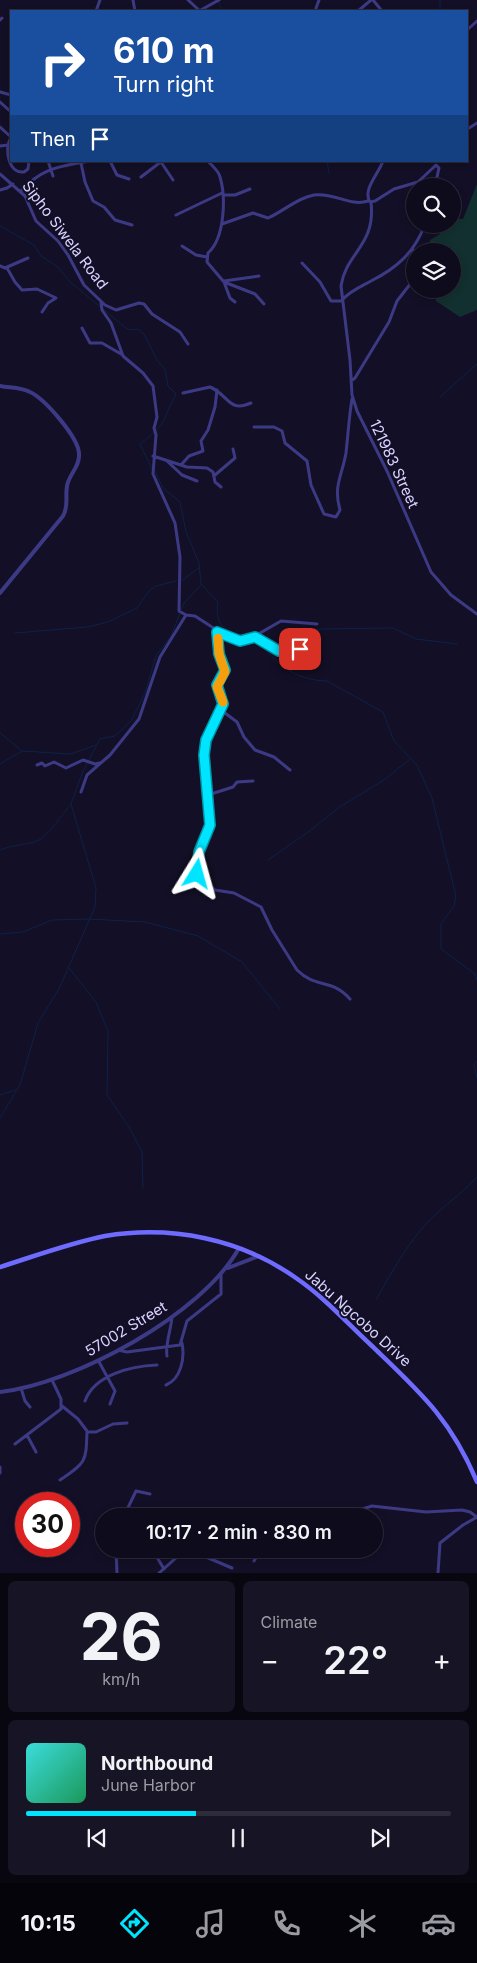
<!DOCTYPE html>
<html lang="en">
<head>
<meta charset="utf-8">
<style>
  body { margin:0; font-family:Inter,sans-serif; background:#171425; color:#f1f3f6; height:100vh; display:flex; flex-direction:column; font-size:19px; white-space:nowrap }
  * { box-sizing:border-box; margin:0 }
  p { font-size:16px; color:#9b9ba3 }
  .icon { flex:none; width:28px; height:28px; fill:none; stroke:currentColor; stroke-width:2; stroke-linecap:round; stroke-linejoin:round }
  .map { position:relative; height:1573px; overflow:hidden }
  .side { display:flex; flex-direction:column; gap:8px; padding:8px; background:#08060f; flex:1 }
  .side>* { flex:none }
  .guide { position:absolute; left:10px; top:10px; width:458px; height:152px; border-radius:0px; box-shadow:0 2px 8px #0003,0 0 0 1px #2e2b3b; background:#1a4fa0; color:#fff; overflow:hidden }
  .controls { position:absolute; left:406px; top:178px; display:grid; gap:10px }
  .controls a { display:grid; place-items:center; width:55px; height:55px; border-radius:50%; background:#0e0b1c; box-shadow:0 2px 8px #0003,0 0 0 1px #2e2b3b; font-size:25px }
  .speed { position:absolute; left:15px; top:1492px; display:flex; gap:10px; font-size:25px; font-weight:700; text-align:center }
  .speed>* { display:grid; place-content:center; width:65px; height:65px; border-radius:50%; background:#0e0b1c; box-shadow:0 2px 8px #0003,0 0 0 1px #2e2b3b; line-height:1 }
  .speed .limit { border:8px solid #d22; background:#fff; color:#111 }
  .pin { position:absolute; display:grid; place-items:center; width:42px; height:42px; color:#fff; margin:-21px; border-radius:10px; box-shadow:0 2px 8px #0006 }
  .me { position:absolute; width:55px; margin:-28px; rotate:8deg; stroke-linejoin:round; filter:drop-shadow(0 0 4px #0008) }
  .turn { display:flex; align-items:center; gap:18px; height:105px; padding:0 20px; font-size:22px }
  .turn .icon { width:65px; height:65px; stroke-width:2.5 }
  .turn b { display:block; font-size:35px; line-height:42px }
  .then { display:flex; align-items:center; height:48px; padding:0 20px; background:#0003; gap:10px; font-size:19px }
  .big { font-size:38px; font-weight:600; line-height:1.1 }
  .side .card { flex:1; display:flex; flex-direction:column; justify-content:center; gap:8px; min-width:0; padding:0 18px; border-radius:8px; background:#171425 }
  .side .dial { align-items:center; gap:0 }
  .dial b { font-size:65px; line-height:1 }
  .song { display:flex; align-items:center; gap:15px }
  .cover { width:60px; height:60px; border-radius:8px; background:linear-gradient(135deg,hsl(180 70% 55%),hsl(150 70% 35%)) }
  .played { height:5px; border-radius:2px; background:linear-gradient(90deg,#00e5ff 40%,#2e2b3b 40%) }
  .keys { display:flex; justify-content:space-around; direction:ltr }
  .heat { display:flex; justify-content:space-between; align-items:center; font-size:28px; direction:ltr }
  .side .tiles { flex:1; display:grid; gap:8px; grid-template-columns:1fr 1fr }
  .card:last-child { grid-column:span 2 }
  .trip { position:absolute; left:95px; top:1508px; width:288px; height:50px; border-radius:25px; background:#0e0b1c; box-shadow:0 2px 8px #0003,0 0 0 1px #2e2b3b; font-weight:600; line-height:50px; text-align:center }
  .tabs { display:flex; height:80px; justify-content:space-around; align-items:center; background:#06040b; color:#9b9ba3 }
  .tabs .icon { width:35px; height:35px }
  .tabs .selected { color:#00e5ff }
  .tabs b { font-size:22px; color:#f1f3f6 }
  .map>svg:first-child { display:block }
</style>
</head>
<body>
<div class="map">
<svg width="477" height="1573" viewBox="0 0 477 1573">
  <rect width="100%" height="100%" fill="#130f26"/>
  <path fill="#12302f" d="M477,184V310L460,317L436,301V289H452V251H428L430,240L440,234L443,224H452L453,218L463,219Z"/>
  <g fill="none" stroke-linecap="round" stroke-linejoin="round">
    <path stroke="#0c2248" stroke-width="1" d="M440,0V11
      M218,1L223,11
      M327,161L329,173
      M0,226L34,245L41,256L58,267L69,281L126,328L130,330L138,329L144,334L157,360L165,369L168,386L176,394C174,399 171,403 169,408C162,428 156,431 140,444L152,469
      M440,397L477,364
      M155,471L163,488L180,502L186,532L199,563L201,584L218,602C214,627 226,631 248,638
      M181,581L200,567
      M15,633L87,627L108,622L137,608L149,591L156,586L176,581
      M251,639L257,640C277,664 294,680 327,681L383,712L394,741L417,765L432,798L456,896L454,906L441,924V949L475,974L477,980
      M279,649L319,629L393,628L416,639L457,644
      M0,733L22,751
      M0,764L22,751L71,754L96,745
      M0,850C13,844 26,846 39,840C48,836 63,813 71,804
      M268,860L311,830L338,808L384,780L410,759
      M0,934L23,932L52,920L88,919L145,922L198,936L242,962L280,1009
      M69,968L96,1002L108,1031L107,1095L129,1127L142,1152L143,1188
      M477,1061L474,1065L477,1078
      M0,1095L16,1090
      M0,1118L20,1085L38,1023L59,989L95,907L96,888L71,804L83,771L100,739L115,736L131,721L145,693L156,656L171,636L184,603L201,585
      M376,1300C393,1270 410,1238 436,1214C450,1201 465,1191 477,1177"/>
    <path stroke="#3d3a85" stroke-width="3" d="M133,0L135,11
      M188,0L200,11
      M373,0L382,11
      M96,11L100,0
      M199,11L219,0
      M315,11L319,0
      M358,11L371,0
      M0,20L2,18
      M466,31L477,21
      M0,92L11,95
      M0,102L10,111
      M0,127L11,137
      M466,130L477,123
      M11,137C4,148 8,174 24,172L28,169L29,161
      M0,146L8,145
      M48,161L53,176
      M110,161L117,175L129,179
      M208,161C212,166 219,171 220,177C226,197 225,238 208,253L207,262L224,282L230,298L235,302
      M383,161C379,173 362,190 370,202L375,201L394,189L418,182L436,165L439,168L435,186
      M161,162L173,180
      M81,163L85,182L93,201L104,207L115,220L132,225
      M0,174L25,196L36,221L58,241L68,255L84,285L105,305L116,310L139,303L144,304L152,314L180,332L188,344
      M141,177L162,161
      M0,190L7,188L13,184
      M21,191C43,167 59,167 89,161
      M223,195H235L250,189
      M371,202C376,246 346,252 341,286L350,360L352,395L357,411L387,471L431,572L451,595L477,614
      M176,215L222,193
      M222,224L253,213L268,218C284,211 297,198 314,195C334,192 350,207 368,201
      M182,246L196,255L207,257
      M413,250L415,257
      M302,263L320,282L331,301H342
      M0,266L5,268L28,258
      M7,268L15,282L22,290L37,289L56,298L48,303L42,312
      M224,281L259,276
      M224,282L255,294L264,304
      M342,300C350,291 360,287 371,281C397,268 415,252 425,224
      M101,302L102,310L111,323L123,356L143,373L153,386L157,417L154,428L156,435L153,474L175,523L180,557L179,611L186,615L195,616L232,640L244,642L255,637L279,651L298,648L309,657L319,659
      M82,328L90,343H102L121,354
      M351,381L355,378L389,322L397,301L411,283L415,272
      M183,393L210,387C229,395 228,413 251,403
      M254,427H274L282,431L285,443L307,461L311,485L324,514L336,517L340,510C333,486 342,476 346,453C348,435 349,417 352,399
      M153,456L187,467L207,468L213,472L215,482L221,487
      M167,461L182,475L197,481
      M181,465L189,456L203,451L201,441L208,430L215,407L217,390
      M215,475L235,458L233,449
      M217,632L219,654L225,672L217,687L223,704L206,740L204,755L210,825L199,852L197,876L215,890L234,893L261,907L272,930L297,970C316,989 332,978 350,999
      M253,637L281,621L317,624
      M221,710L237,722L244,737L255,750L274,757L290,770
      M37,765L42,763L45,766L54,762L66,768L83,760L95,764L100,763
      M81,792L87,775L110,755L139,719L160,657L186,615
      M208,795L233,787L237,782L253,781
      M118,1350L127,1352L180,1345L187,1321L221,1294V1275
      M167,1356C165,1344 171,1330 172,1317
      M98,1360L115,1391L110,1404
      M166,1385C181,1379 185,1358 182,1343
      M21,1388L25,1401L30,1407
      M85,1401C94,1375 131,1366 157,1365
      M87,1432H96L113,1424L127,1423
      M27,1435L36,1452
      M15,1444L61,1409V1399L52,1380
      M0,1467V1473
      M60,1480C87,1462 86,1461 87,1431L78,1419L62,1406
      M215,1510L226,1509L240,1516
      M124,1516L136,1491L150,1494
      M190,1516V1513
      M340,1516L372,1506L426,1512L462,1510L470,1512L477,1517
      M116,1549L117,1573
      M152,1549L164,1569
      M181,1555L206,1557L232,1568
      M254,1561L261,1549
      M159,1573L186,1549
      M438,1573L440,1543L463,1525L477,1517"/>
    <path stroke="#3d3a85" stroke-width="4" d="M0,386C10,388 20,387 30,392C45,399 79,438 79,454C80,467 69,474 67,486C65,497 69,506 63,516L0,593
      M228,1268L259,1256
      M0,1392C74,1384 203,1314 239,1248"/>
    <path stroke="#6f6bff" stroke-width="4.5" d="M0,1267C35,1256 70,1243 105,1236C172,1225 241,1239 296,1278C324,1297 347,1323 372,1346C420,1392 451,1419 477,1482"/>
  </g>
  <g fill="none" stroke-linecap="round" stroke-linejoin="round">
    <defs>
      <path id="route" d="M197,874L199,852L210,825L204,755L206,740L223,704L217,685L225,670L219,654L217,632L240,641L255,637L279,651L290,648L300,649"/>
    </defs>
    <use href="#route" stroke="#0095a6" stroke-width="12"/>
    <use href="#route" stroke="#00e5ff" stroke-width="9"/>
    <path stroke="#f59e0b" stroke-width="9" d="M218,638L219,654L225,672L217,687L223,702"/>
  </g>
  <g text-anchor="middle" stroke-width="4" stroke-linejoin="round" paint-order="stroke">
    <g font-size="15" fill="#d9d4ff" stroke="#130f26">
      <text transform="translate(65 235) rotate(53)" y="5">Sipho Siwela Road</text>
      <text transform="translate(394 464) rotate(65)" y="5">121983 Street</text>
      <text transform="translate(358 1318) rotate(42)" y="5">Jabu Ngcobo Drive</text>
      <text transform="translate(126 1329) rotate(-31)" y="5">57002 Street</text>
    </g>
  </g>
</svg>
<div class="controls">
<a><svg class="icon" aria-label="search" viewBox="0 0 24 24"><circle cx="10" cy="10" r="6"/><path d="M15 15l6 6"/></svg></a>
<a><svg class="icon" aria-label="layers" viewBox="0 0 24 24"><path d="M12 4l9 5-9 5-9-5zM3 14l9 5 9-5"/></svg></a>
</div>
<div class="speed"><div class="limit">30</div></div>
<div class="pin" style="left:300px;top:649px;background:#d93025"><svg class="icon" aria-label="arrive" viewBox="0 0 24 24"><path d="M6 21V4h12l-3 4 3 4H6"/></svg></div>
<svg class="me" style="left:197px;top:874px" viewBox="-20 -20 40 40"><path d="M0-17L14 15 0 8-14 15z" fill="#00e5ff" stroke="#fff" stroke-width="4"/></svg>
<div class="trip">10:17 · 2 min · 830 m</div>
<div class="guide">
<div class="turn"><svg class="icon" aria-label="right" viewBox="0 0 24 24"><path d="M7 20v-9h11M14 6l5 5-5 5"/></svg><div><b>610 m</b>Turn right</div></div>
<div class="then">Then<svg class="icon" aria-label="arrive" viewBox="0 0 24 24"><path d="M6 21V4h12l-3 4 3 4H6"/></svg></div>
</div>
</div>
<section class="side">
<div class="tiles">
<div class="card dial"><b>26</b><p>km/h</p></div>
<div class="card"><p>Climate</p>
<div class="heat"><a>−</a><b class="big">22°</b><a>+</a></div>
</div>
<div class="card">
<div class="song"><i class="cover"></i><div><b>Northbound</b><p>June Harbor</p></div></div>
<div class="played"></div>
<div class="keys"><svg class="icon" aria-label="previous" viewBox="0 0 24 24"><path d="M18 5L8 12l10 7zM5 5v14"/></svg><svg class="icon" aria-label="pause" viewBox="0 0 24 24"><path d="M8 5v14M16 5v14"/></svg><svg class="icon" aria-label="next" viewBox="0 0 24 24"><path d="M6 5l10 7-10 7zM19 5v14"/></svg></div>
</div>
</div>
</section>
<nav class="tabs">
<b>10:15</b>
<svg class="icon selected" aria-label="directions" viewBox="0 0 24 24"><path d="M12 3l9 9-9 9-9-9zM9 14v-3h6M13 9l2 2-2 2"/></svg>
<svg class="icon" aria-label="music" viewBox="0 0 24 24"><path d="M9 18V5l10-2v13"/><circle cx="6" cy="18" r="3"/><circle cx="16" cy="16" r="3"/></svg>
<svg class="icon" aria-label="phone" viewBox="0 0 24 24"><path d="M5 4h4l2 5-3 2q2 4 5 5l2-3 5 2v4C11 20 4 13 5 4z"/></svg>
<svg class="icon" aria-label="climate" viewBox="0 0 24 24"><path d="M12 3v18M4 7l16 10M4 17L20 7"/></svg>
<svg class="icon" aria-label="car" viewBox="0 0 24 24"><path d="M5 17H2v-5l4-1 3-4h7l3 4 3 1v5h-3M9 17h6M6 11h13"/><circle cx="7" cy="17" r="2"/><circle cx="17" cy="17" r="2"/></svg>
</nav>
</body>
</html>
